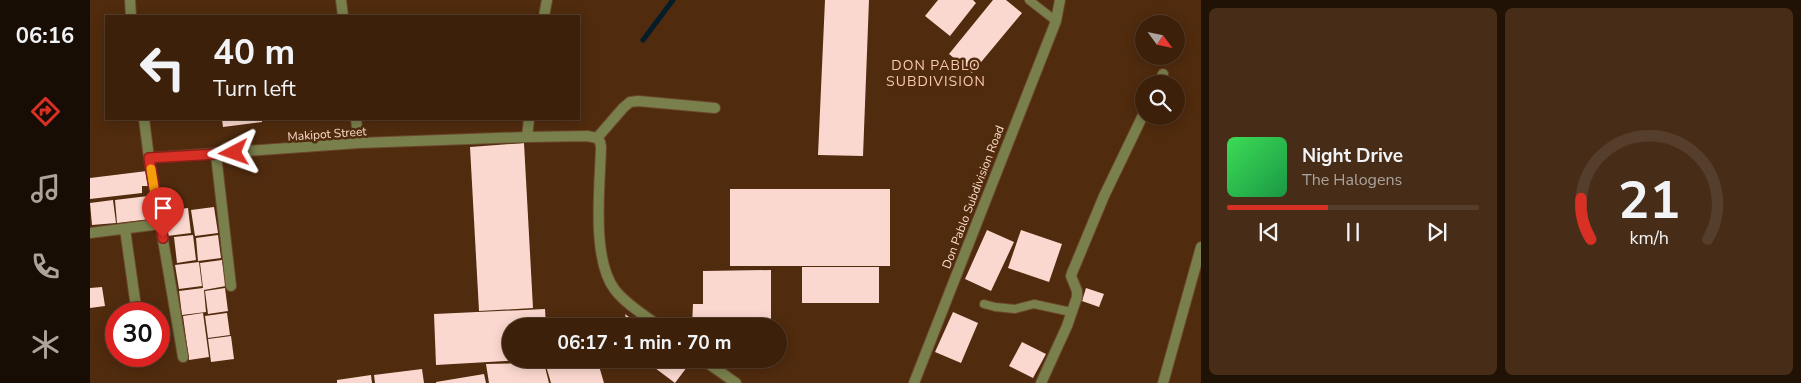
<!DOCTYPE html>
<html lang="en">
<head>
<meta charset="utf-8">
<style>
  body { margin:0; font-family:"Nunito Sans",sans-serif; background:#472d18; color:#f1f3f6; height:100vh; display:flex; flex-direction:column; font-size:19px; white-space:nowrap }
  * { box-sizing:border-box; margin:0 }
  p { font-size:16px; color:#aca39c }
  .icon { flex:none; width:28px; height:28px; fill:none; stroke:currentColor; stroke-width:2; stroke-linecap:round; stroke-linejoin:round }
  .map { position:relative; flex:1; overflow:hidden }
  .sheet { display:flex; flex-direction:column; gap:8px; padding:8px; background:#211206; width:600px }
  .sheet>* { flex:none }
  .banner { position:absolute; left:15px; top:15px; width:475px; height:105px; border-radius:0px; box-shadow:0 2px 12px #0003,0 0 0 1px #553e2b; background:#3c200a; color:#f1f3f6; overflow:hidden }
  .needle { width:32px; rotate:123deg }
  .tools { position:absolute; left:1045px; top:15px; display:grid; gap:10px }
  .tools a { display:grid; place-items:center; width:50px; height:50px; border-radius:50%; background:#3c200a; box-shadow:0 2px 12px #0003,0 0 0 1px #553e2b; font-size:25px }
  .speed { position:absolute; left:15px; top:302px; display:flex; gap:10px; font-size:25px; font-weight:700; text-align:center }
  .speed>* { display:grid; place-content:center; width:65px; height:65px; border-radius:50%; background:#3c200a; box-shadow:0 2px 12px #0003,0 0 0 1px #553e2b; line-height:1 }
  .speed .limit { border:8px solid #d22; background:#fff; color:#111 }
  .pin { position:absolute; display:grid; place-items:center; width:42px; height:42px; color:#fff; margin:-51px -21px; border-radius:50% 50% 50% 0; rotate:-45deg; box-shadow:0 0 5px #0007 }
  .pin .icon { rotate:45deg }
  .me { position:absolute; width:55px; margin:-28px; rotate:266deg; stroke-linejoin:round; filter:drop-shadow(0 0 4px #0008) }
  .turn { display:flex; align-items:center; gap:18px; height:105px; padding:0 25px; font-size:22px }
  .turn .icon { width:65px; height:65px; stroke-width:2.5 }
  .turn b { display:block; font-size:35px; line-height:42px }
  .sheet .widget { flex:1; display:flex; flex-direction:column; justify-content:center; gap:8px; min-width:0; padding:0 18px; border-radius:8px; background:#472d18 }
  .sheet .dial { align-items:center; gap:0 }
  .dial svg { height:130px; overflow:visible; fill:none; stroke:#553e2b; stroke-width:7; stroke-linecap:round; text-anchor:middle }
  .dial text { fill:#f1f3f6; stroke:none }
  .song { display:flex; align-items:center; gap:15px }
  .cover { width:60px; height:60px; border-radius:8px; background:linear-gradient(135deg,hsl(130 70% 55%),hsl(140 70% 35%)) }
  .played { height:5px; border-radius:2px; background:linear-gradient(90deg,#d93025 40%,#553e2b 40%) }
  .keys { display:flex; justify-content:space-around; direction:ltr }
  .sheet .tiles { flex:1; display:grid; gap:8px; grid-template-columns:repeat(2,1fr) }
  .trip { position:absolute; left:412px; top:318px; width:285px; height:50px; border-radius:25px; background:#3c200a; box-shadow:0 2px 12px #0003,0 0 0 1px #553e2b; font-weight:700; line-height:50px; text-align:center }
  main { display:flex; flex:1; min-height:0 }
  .tabs { display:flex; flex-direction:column; width:90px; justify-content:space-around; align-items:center; background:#180d04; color:#aca39c }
  .tabs .icon { width:35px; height:35px }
  .tabs .on { color:#d93025 }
  .tabs b { font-size:22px; color:#f1f3f6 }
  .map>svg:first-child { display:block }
</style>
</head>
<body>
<main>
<nav class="tabs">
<b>06:16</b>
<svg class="icon on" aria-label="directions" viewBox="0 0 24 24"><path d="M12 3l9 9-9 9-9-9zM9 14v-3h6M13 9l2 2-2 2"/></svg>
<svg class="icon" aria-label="music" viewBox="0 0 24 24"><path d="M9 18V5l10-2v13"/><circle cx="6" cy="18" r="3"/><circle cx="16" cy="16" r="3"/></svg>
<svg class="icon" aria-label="phone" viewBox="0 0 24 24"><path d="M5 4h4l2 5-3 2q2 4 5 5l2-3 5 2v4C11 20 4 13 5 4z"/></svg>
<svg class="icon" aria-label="climate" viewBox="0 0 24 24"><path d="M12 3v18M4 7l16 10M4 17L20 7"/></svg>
</nav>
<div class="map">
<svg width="1111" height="383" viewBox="0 0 1111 383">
  <rect width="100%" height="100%" fill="#502b0e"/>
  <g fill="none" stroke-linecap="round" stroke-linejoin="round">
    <path stroke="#031d2b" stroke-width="5" d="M553,40L583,0"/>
  </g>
  <path fill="#fbd8cf" d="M735,0H779L773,156L728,155Z
    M848,0H883L886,3L860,36L835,16Z
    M903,0H916L932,13L882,73L859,54Z
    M132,119H172V122L133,127Z
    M434,143L443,308L389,311L380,147Z
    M57,171L59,186H52V193L0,199V178Z
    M640,189H800V266H640Z
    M58,196L61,219L27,223L25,200Z
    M23,200L26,223L2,225L0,203Z
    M124,207L128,233L105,236L101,210Z
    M98,208L101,233L77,236L74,211Z
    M897,230L924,242L901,291L875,279Z
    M931,230L972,244L959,282L918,268Z
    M103,235L106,260L87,263L84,237Z
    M128,235L131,258L108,261L106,238Z
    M132,260L136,286L114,290L116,312L92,315L89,291L113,288L110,263Z
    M109,262L112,286L89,289L85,265Z
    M712,267H789V303H712Z
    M681,270V325L602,326L603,304H613V271Z
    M12,287L15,306L0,308V288Z
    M135,288L138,311L118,314L115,291Z
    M996,288L1014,294L1009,307L992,301Z
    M455,309L456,326H421V359H433V360L346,365L344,314Z
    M863,312L888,323L871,363L845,352Z
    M113,313L119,357L99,360L93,316Z
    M137,313L140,335L118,338L115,316Z
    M535,314L551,326H538Z
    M141,336L144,359L121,362L118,339Z
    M932,342L956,354L943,378L919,366Z
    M441,359H453L459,383H399L396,364L437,363Z
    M454,359H507L514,383H461Z
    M553,359H595L600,363L585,383Z
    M332,369L334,383H285L284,375Z
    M394,374L396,383H346V382Z
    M281,375L282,383H247V380Z"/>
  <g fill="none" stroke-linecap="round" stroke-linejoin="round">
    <defs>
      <path id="lane" d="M939,0L966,21
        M894,304L905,307L925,309L944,304L981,312"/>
      <path id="street" d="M40,0L41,16
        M251,0L253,16
        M454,16L457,0
        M1068,84L1073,74
        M54,119L59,158L93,357
        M266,119L269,143
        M437,137L439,119
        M507,138L510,142L511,147C510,186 501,259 525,290C536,304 554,315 569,326
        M507,138L533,108L540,102L548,101L625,108
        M126,155L141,286
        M59,158L269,143L437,137L497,136L507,138
        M35,229L47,314
        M0,233L70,224
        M53,356V361
        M612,359L646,383
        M824,383L966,21L970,0
        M951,383L977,326L987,297V291L981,276L982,273L1014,196L1054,113
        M1073,383L1111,247"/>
    </defs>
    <use href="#lane" stroke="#6b472c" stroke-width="10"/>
    <use href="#street" stroke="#6b472c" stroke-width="12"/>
    <use href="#lane" stroke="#79804c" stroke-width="8"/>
    <use href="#street" stroke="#79804c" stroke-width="10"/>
  </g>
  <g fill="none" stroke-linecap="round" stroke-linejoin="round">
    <defs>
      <path id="route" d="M73,238L59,158L144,153"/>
    </defs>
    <use href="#route" stroke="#8d1f18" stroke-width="12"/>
    <use href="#route" stroke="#d93025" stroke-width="9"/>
    <path stroke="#f59e0b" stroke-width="9" d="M61,169L66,201"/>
  </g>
  <g text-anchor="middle" stroke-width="5" stroke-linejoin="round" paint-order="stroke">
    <g font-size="12" fill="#fadcc8" stroke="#502b0e">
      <text transform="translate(237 134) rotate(-4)" y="4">Makipot Street</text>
      <text transform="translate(883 197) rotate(-69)" y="4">Don Pablo Subdivision Road</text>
    </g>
    <g font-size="14" letter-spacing="1" fill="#facaab" stroke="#502b0e">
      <text x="846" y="70">DON PABLO<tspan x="846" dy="16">SUBDIVISION</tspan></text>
    </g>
  </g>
</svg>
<div class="tools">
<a><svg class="needle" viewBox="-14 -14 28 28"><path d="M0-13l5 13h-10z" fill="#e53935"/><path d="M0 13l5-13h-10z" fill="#aca39c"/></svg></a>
<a><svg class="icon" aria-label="search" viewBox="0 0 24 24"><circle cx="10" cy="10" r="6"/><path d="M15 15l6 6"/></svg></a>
</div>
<div class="speed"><div class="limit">30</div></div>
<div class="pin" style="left:73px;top:238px;background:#d93025"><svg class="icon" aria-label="arrive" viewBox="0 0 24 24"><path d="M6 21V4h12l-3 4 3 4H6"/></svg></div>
<svg class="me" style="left:144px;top:153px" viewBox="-20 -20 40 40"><path d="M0-17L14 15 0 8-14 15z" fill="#d93025" stroke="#fff" stroke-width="4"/></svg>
<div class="trip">06:17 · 1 min · 70 m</div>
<div class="banner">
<div class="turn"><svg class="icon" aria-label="left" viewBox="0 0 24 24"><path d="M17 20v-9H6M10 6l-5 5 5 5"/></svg><div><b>40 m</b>Turn left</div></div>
</div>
</div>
<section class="sheet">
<div class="tiles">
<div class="widget">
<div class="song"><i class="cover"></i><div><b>Night Drive</b><p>The Halogens</p></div></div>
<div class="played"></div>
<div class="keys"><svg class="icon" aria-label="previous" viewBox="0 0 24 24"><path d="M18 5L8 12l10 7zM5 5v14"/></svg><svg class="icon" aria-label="pause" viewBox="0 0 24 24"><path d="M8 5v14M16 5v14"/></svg><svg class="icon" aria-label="next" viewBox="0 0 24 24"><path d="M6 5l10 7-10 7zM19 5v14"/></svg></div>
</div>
<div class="widget dial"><svg viewBox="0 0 100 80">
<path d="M14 69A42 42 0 1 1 86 69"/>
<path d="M14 69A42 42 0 0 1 8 44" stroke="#d93025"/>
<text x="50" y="56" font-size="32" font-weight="700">21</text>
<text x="50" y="72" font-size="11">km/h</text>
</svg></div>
</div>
</section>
</main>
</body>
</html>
